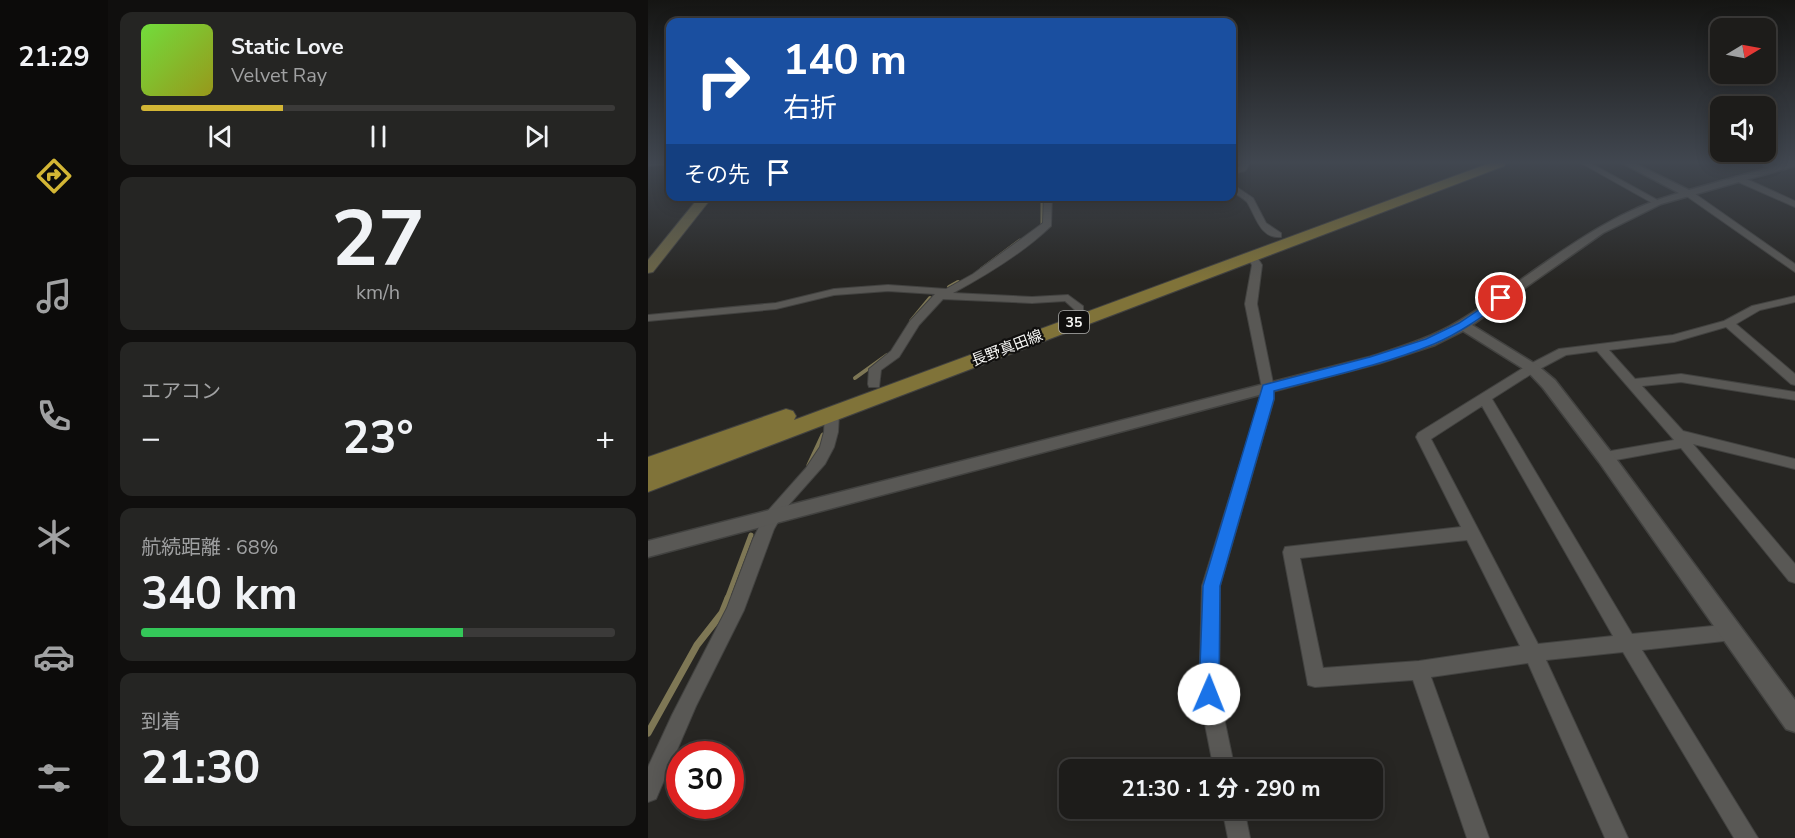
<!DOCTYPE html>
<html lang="ja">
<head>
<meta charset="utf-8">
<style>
  body { margin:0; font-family:"Nunito Sans","Noto Sans JP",sans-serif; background:#252523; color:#f1f3f6; height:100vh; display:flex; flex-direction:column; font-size:22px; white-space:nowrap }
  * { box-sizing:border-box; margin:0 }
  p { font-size:20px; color:#a0a1a2 }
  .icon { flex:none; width:33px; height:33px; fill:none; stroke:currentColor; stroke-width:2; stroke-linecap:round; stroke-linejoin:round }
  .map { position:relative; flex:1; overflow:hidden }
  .sheet { display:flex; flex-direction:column; gap:12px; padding:12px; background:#100f0e; width:540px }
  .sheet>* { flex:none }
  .top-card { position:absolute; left:18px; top:18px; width:570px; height:183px; border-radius:12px; box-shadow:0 3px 15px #0003,0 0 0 2px #3b3a39; background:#1a4fa0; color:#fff; overflow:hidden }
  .needle { width:39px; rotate:80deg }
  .fabs { position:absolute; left:1062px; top:18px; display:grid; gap:12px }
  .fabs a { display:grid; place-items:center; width:66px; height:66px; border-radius:12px; background:#1d1c1a; box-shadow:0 3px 15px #0003,0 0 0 2px #3b3a39; font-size:30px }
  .speed { position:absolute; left:18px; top:741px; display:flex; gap:12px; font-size:30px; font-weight:700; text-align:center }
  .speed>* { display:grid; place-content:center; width:78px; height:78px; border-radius:50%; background:#1d1c1a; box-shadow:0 3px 15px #0003,0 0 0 2px #3b3a39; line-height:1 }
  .speed .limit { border:9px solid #d22; background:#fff; color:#111 }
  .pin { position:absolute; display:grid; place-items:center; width:51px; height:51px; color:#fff; margin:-26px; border:3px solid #fff; border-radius:50%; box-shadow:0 2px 6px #0007 }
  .me { position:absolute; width:66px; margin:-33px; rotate:1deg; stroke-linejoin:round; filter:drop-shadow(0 0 4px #0008) }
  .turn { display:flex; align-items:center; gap:21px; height:126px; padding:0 18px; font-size:27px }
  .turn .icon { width:78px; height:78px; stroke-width:2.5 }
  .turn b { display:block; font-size:42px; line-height:51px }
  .then { display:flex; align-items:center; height:57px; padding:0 18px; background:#0003; gap:12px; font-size:22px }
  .big { font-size:45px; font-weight:700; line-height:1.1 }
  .sheet .card { flex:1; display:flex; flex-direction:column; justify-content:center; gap:9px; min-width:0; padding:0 21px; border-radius:12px; background:#252523 }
  .sheet .dial { align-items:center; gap:0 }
  .dial b { font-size:78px; line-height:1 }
  .song { display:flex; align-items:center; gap:18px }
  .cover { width:72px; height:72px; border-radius:9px; background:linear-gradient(135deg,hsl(100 70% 55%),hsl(60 70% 35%)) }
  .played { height:6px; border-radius:3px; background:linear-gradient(90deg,#d3b635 30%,#3b3a39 30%) }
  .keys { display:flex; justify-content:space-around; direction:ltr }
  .heat { display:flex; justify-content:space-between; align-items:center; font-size:33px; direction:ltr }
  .charge { height:9px; border-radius:4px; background:linear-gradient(90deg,#34c759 68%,#3b3a39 0) }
  .trip { position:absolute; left:411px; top:759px; width:324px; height:60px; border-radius:12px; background:#1d1c1a; box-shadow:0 3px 15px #0003,0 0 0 2px #3b3a39; font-weight:700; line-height:60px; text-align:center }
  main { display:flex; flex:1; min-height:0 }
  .dock { display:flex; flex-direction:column; width:108px; justify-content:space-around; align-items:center; background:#0c0b0a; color:#a0a1a2 }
  .dock .icon { width:42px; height:42px }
  .dock .on { color:#d3b635 }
  .dock b { font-size:27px; color:#f1f3f6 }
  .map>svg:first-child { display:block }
</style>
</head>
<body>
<main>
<nav class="dock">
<b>21:29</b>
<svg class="icon on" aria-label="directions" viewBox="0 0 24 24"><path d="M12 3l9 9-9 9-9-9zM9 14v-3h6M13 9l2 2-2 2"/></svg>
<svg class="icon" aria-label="music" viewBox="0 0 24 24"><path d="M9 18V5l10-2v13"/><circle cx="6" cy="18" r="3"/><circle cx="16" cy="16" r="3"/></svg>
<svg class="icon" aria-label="phone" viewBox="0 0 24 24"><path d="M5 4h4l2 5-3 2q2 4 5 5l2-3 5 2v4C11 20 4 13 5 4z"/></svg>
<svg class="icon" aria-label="climate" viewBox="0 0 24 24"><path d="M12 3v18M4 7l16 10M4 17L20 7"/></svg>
<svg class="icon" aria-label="car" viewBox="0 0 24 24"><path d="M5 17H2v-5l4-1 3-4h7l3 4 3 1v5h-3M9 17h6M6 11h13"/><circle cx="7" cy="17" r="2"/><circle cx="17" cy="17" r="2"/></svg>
<svg class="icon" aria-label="filters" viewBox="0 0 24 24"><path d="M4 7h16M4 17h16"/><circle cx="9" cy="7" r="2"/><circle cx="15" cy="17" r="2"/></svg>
</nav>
<section class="sheet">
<div class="card">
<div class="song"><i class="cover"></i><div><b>Static Love</b><p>Velvet Ray</p></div></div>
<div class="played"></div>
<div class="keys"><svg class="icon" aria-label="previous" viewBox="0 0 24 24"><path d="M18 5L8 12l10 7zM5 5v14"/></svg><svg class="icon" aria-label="pause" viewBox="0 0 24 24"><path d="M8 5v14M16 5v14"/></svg><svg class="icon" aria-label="next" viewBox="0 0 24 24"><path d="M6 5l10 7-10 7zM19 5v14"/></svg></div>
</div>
<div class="card dial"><b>27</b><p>km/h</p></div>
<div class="card"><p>エアコン</p>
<div class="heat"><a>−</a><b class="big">23°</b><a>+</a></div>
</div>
<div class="card"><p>航続距離 · 68%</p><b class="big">340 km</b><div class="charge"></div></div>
<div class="card"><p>到着</p><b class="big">21:30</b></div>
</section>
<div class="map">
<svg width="1147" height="838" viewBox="0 0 1147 838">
  <rect width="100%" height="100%" fill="#272623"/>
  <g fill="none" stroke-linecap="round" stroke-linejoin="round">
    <path stroke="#7e7755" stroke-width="3" d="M391,228L394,225V201
      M333,269L372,240"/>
    <path stroke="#7e7755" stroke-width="4" d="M301,287L310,282
      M263,321L282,298
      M207,378L239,355"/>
    <path stroke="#7e7755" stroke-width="5" d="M161,465L175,435
      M79,599L103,535"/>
    <path stroke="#7e7755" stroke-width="7" d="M0,733L49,645L74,613L80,598"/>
    <defs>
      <path id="minor" d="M0,163H22V164L0,166Z
        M594,163H602L597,171L584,174V170L591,167Z
        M933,163H942L1013,202L1006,204Z
        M1111,163H1121L1131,168L1124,170Z
        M1088,177H1094L1147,201V207L1088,181Z
        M584,184L605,198L618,223L633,233V237C612,239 608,216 599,202C595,198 588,194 584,191Z
        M1037,191H1043L1147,264V272L1037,195Z
        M396,196H404L403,226C375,253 340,274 305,293L384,297L420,295L435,306V310H427L417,301L384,303L295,299L271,325L251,357L233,370L231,387H221L220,384L221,369L243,351L262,321L287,294L240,291L186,295L128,309L0,321V315L128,303L186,289L240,285L298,289L325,274L395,223Z
        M603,253L607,254L614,265L609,304L626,388V399L572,586L571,694L587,770H566L551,694L554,586L612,399L614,388L597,304L604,265L598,256Z
        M1147,296V302L1112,310L1088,324L1147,374V385L1143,384L1078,327L1026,342L961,350L987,379L1033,374L1147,392V400L1033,382L994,386L1035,431L1147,459V469L1045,444L1147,564V583L1141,581L1033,448L957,462L952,461L950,457L952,453L957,452L1026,440L949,351L918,355L888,371L844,399L984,634L1085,624L1091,626L1094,632L1091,638L1085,640L994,650L1110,838H1086L975,652L898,660L980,838H957L880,663L783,677L841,838H819L765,680L667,687L660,685L635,552L637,547L813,527L768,437L770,433L880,365L911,349L1025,335L1076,321L1104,306ZM834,406L965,636L890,644L783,439ZM819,540L872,646L771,661L675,668L652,558Z
        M184,409L191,414L190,432L186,447L177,464L138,508L126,529L96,610L48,706L8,799L0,802V767L24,715L79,608L105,539L118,513L158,468L172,447L176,432L177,414Z
        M574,808H596L602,838H580Z"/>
      <path id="tertiary" d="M974,163H986L1041,190L1138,163H1147V166L1013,204L955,233L824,325L889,365L907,380L963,452L1147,700V732L1138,729L951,462L895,388L879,371L815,331L787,345L732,363L0,557V541L722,357C752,347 783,338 811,321C884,277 947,216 1031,193Z"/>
      <path id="secondary" d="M52,196H65L5,272L0,273V260Z"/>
      <path id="primary" d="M842,163H858L856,166L0,492V457L138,409L145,411L148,416L146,420Z"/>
    </defs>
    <use href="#minor" stroke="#424240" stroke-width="2"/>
    <use href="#tertiary" stroke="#424240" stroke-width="3"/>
    <use href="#secondary" stroke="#424240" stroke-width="2"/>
    <use href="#primary" stroke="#424240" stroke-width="2"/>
    <use href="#minor" fill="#595855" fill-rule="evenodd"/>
    <use href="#tertiary" fill="#595855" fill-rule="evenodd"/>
    <use href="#secondary" fill="#6c6647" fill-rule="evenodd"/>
    <use href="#primary" fill="#807339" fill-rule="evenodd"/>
  </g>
  <linearGradient id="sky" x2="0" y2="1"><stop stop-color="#151513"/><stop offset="0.58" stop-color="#414750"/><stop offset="1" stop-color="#414750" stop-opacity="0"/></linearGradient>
  <rect width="1147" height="280" fill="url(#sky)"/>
  <path fill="#1a73e8" stroke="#114b97" stroke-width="1.5" d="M853,295L857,296V300C834,317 812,333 786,344C735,365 679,377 626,391V399L572,586L571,694L568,701L561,703L554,701L551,694L555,586L615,385L722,357L778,339L811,323Z"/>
  <g text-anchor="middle" stroke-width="4.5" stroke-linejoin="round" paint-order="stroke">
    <rect fill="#100f0e" stroke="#b0b0ae" stroke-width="1.5" x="411" y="311" width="30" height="22" rx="4.5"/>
    <g font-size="14" font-weight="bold" fill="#f5f5f3">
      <text x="426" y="327">35</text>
    </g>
    <g font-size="15" fill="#f5f5f3" stroke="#100f0e">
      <text transform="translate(359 348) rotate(-21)" y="5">長野真田線</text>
    </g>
  </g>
</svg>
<div class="fabs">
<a><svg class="needle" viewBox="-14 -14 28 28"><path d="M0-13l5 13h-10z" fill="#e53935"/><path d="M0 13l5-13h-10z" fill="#a0a1a2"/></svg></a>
<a><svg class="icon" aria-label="sound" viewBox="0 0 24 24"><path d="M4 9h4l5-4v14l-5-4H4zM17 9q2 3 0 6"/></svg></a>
</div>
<div class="speed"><div class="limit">30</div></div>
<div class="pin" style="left:853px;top:298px;background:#d93025"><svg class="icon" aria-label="arrive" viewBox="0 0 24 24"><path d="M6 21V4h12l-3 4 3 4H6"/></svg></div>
<svg class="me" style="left:561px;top:694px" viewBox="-20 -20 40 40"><circle r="19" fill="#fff"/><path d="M0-13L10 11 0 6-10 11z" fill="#1a73e8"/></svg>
<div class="trip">21:30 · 1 分 · 290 m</div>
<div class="top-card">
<div class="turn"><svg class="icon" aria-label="right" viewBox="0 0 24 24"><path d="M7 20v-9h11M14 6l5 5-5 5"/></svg><div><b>140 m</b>右折</div></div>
<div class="then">その先<svg class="icon" aria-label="arrive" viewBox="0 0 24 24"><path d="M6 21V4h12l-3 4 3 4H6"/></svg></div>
</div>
</div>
</main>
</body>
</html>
